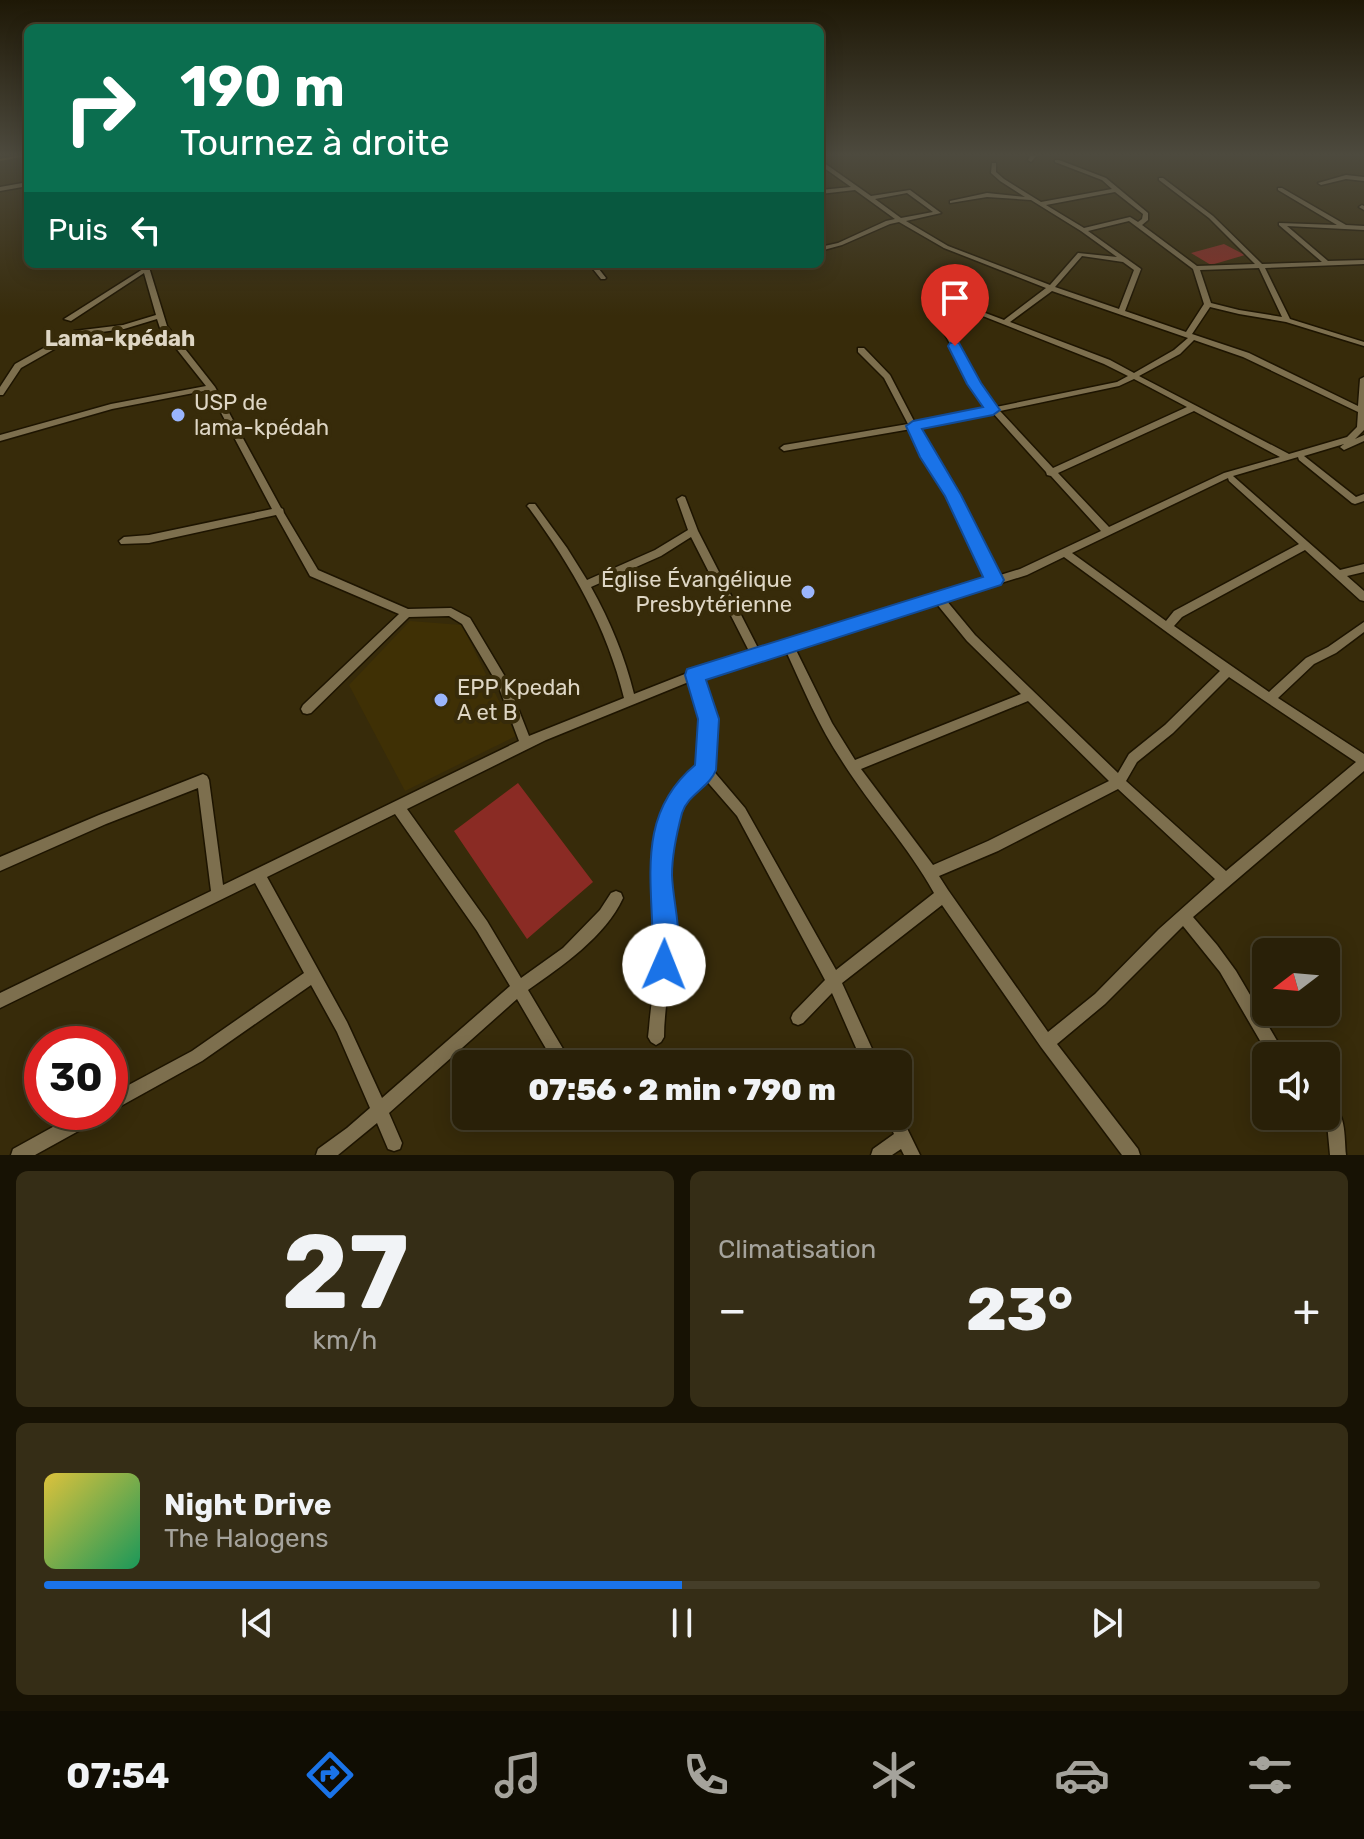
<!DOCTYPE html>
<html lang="fr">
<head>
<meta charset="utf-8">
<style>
  body { margin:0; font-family:Rubik,sans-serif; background:#352d16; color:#f1f3f6; height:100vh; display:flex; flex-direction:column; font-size:30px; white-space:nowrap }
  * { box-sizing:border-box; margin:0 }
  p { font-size:26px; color:#a5a39c }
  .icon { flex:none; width:44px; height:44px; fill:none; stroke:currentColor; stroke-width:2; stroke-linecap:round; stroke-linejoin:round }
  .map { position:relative; height:1155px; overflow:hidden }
  .side { display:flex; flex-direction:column; gap:16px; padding:16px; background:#171204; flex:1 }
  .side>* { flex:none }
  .banner { position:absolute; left:24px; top:24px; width:800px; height:244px; border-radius:12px; box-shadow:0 4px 20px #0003,0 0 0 2px #453e29; background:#0b6e4f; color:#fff; overflow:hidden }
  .needle { width:52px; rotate:254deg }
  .fabs { position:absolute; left:1252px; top:938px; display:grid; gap:16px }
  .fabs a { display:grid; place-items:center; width:88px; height:88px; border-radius:12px; background:#292008; box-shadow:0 4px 20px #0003,0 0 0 2px #453e29; font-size:40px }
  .speed { position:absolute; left:24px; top:1026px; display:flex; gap:16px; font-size:40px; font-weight:700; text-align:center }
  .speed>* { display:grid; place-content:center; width:104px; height:104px; border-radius:50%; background:#292008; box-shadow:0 4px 20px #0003,0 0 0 2px #453e29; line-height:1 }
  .speed .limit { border:12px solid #d22; background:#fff; color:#111 }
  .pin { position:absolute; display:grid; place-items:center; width:68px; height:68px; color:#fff; margin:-82px -34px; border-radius:50% 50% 50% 0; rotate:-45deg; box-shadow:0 0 8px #0007 }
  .pin .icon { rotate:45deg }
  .me { position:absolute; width:88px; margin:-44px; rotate:1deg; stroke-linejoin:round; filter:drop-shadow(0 0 6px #0008) }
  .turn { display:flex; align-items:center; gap:28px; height:168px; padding:0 24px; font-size:36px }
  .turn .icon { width:104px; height:104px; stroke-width:2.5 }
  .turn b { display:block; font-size:56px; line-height:68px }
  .then { display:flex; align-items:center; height:76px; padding:0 24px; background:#0003; gap:16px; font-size:30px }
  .big { font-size:60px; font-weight:800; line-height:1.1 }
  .side .card { flex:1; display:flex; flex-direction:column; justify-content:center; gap:12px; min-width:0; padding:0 28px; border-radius:12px; background:#352d16 }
  .side .dial { align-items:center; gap:0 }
  .dial b { font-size:104px; line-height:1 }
  .song { display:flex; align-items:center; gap:24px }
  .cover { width:96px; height:96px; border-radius:12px; background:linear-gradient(135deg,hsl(50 70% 55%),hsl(150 70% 35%)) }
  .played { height:8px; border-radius:4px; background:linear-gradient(90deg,#1a73e8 50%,#453e29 50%) }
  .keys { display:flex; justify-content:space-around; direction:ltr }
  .heat { display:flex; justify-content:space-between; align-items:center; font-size:44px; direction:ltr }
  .side .tiles { flex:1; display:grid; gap:16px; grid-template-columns:1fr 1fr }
  .card:last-child { grid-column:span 2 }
  .trip { position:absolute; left:452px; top:1050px; width:460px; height:80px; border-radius:12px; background:#292008; box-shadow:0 4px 20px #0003,0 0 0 2px #453e29; font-weight:800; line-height:80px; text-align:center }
  .tab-bar { display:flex; height:128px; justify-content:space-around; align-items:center; background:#100d03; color:#a5a39c }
  .tab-bar .icon { width:56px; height:56px }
  .tab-bar .selected { color:#1a73e8 }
  .tab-bar b { font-size:36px; color:#f1f3f6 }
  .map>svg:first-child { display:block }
</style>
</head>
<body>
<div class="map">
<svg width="1364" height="1155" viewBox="0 0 1364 1155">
  <rect width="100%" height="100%" fill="#372b0a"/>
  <path fill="#3f3005" d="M410,621L462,625L516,736L405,791L349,685Z"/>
  <path fill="#8a2b24" d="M1224,244L1245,255L1211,265L1191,253Z
    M518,783L593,882L527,939L454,831Z"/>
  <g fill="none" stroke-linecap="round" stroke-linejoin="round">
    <path stroke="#806726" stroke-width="2" d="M0,160L26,155"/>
    <defs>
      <path id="minor" d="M1031,155H1037L1031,162L1028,160Z
        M820,160L871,196L910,190L941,213L906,221L948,246L1050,285L1078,253L1117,257L1081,231L1031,200L987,197L950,203V201L987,193L1025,197L1000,181L991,173L992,163H996V172L1004,179L1041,202L1112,189L1102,180L1055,162V160H1059L1106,178L1148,213V220L1142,225L1197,266L1255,264L1209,218L1159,180V178H1163L1213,216L1262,264L1322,262L1279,225V223L1337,225L1278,190V188H1282L1346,225L1364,226V230L1287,226L1328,261L1364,260V264L1265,268L1290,319L1364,342V346L1286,322L1239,314L1210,307L1192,334L1249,353L1358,406L1360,379L1364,377V430L1355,439L1364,435V441L1344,450L1340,447L1344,444L1304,456L1356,497L1364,494V501L1355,504L1352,503L1299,460L1298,457L1233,476L1340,570L1364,564V572L1347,576L1364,591V601L1360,600L1305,550L1182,617L1174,626L1269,692L1306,658L1328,647L1364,622V632L1336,653L1314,664L1278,698L1364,754V771L1193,917L1217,945L1236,971L1286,1056H1269L1220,972L1183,926L1105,1004L1057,1044L1138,1149L1140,1155H1122L1041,1047L942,905L842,983L879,1064H863L832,993L803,1023L798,1025L793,1023L791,1018L793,1013L825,980L737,816L704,778C698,783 691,788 686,795C656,834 673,905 671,951C671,980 664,1008 664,1037L661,1042L656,1045L651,1042L648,1037L649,1028C651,1001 657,974 657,947C658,898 643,823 680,783C686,777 693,773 699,767L702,719L691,681L546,740L407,809L487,921L521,978L563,948L600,910L611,893L616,891L621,893L623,898C605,937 562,966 528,990L572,1064H555L517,999L389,1113L402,1143L400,1149L394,1151L388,1149L377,1123L338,1155H316L318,1149L347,1128L370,1108L337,1032L311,985L202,1061L110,1112V1095L192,1051L304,973L255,883L0,1008V993L211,891L198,788L106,824L0,871V857L99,815L203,774L207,776L209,780L223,885L519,741L498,685L462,624L449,616L409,617L311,713L307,714L303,713L301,709L303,705L399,614L310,576L276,515L149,543L121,544L119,541L124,537L149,535L272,509L209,390L112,409L0,441V435L111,404L206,386L160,328L157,319L124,329L79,335L21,368L3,395H0V387L15,364L74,331L123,325L156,315L144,273L71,321L64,319L143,269L142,264H148L167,326L215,387L281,508L283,509L284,513L318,570L408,609L451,608L470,618L507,680L529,736L624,698C607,627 572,567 529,508L527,506L529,504H535L567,548L587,580L655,550L688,530L677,499L682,496L685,497L698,531L759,650L783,643L788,640H791L988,579L948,495L911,429L784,451L780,448L784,445L908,424L884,378L858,352V348H864L890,375L915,423L988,408L981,400L943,331L947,329L951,331L988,399L996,407L1117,382L1128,376L1104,364L960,307V305H964L1004,320L1046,288L944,248L899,222L890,224L842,245L820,251V247L838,243L886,221L895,219L855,190L820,194V190L851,187L820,165ZM1115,192L1143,214L1142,219L1138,222L1130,217L1084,228L1046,205ZM907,193L933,212L901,218L875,199ZM1129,221L1193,269L1204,304L1186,332L1125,311L1141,269L1088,231ZM1082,256L1123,262L1134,270L1119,309L1055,287ZM1259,268L1282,317L1239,310L1211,303L1200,270ZM1052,291L1188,338L1174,350L1134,373L1110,360L1010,322ZM1194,340L1243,357L1358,412L1357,427L1347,437L1289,454L1139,376L1180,354ZM1134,379L1187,407L1053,468L1000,411L1119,386ZM1194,411L1280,457L1224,473L1109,527L1058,473ZM992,412L1046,472L1047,475L1051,476L1101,531L1020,569L997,576L958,495L918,428ZM1228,478L1229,481L1299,544L1174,611L1166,621L1072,553ZM691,537L750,653L695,670L634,694C625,657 610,621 591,587L661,556ZM1064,557L1220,671L1165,725L1129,754L1118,773L975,635L946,600L1027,575ZM936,603L967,641L1021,694L855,760L832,723L795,648ZM786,651C803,688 819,727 842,761C871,807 908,846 934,893L836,970L745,808L711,768L714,719L701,678ZM1229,677L1356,762L1226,871L1126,781L1137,762L1173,733ZM1028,701L1109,781L988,841L933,865L861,769ZM1118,789L1215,879L1159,929L1095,994L1048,1032L948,890L939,876L998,851ZM395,814L477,931L510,986L382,1098L347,1022L267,877Z
        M1346,175L1364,177V181L1346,179L1321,185L1318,183Z
        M28,182V186L0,191V187Z
        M1362,205L1364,206V210L1359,207Z
        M589,264H595L606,278L605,279H601Z
        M1326,1100C1347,1110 1344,1135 1346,1155H1330L1327,1123L1322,1116H1326Z
        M898,1110L920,1155H904L901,1149L892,1155H871L873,1149L894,1134L886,1116H898Z
        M80,1112H104L102,1118L35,1155H11L13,1149Z"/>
    </defs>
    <use href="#minor" stroke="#1d1400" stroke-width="3"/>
    <use href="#minor" fill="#7d6f4e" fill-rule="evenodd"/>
  </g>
  <linearGradient id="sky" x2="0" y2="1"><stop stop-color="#1e1806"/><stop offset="0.49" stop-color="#4d4a3e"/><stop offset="1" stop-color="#4d4a3e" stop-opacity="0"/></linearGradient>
  <rect width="1364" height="316" fill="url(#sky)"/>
  <path fill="#1a73e8" stroke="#114b97" stroke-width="2" d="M950,343H959L981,383L1000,410L993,415L922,429L961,495L1004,580L1001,585L706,680L719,719L716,770C709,788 688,794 682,813C677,832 672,856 672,875C673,906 686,943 673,974L664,978L655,974C648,957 653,937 652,919C649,859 645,807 695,765L698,719L685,675L687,669L983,577L945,496L920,457L906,426L913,421L983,407L967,384L948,346Z"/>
  <g fill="#9ab5fd" stroke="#372b0a" stroke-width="3">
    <circle cx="178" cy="415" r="8"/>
    <circle cx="808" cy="592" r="8"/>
    <circle cx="441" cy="700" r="8"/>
  </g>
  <g text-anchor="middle" stroke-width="8" stroke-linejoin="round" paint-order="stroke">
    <g font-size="22" font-weight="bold" fill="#ded6c4" stroke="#372b0a">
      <text x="120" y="346">Lama-kpédah</text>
    </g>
    <g font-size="22" fill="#ded6c4" stroke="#372b0a" text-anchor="start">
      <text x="194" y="410">USP de<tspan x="194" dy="25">lama-kpédah</tspan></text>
      <text x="792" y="587" text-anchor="end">Église Évangélique<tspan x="792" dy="25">Presbytérienne</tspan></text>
      <text x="457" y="695">EPP Kpedah<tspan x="457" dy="25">A et B</tspan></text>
    </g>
  </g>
</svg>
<div class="fabs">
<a><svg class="needle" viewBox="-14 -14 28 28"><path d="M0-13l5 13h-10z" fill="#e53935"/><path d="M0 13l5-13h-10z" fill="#a5a39c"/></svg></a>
<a><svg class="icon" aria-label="sound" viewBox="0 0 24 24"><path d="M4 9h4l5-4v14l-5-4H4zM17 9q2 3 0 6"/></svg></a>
</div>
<div class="speed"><div class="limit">30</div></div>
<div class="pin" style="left:955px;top:346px;background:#d93025"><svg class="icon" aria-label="arrive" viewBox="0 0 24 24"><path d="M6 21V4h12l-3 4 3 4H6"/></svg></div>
<svg class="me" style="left:664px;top:965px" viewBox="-20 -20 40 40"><circle r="19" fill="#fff"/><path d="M0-13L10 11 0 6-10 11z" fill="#1a73e8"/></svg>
<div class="trip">07:56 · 2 min · 790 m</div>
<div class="banner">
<div class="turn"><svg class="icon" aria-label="right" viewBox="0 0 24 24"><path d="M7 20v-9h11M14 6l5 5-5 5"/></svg><div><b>190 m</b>Tournez à droite</div></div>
<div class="then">Puis<svg class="icon" aria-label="left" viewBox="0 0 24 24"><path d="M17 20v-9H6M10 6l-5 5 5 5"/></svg></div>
</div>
</div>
<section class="side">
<div class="tiles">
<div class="card dial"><b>27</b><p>km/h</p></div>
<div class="card"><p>Climatisation</p>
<div class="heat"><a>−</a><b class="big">23°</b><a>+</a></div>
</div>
<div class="card">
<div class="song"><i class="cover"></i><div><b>Night Drive</b><p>The Halogens</p></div></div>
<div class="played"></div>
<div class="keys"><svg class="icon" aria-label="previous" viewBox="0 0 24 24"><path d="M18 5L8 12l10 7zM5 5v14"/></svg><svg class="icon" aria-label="pause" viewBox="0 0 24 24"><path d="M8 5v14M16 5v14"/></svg><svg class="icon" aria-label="next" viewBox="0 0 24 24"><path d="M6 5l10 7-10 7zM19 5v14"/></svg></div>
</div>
</div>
</section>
<nav class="tab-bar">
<b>07:54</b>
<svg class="icon selected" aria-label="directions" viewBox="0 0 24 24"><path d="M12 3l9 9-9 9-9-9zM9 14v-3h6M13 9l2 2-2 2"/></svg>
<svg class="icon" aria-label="music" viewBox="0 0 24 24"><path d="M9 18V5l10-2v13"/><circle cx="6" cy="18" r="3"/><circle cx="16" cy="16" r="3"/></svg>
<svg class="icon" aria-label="phone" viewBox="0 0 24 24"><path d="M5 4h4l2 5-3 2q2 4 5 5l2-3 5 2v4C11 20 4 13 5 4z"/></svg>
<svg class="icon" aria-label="climate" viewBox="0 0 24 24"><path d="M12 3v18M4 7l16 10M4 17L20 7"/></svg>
<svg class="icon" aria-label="car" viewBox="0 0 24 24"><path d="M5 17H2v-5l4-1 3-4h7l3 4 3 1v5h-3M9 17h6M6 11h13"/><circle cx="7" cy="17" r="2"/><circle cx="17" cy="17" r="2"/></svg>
<svg class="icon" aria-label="filters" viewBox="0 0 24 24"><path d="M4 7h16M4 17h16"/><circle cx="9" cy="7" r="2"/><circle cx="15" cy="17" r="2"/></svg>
</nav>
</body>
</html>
